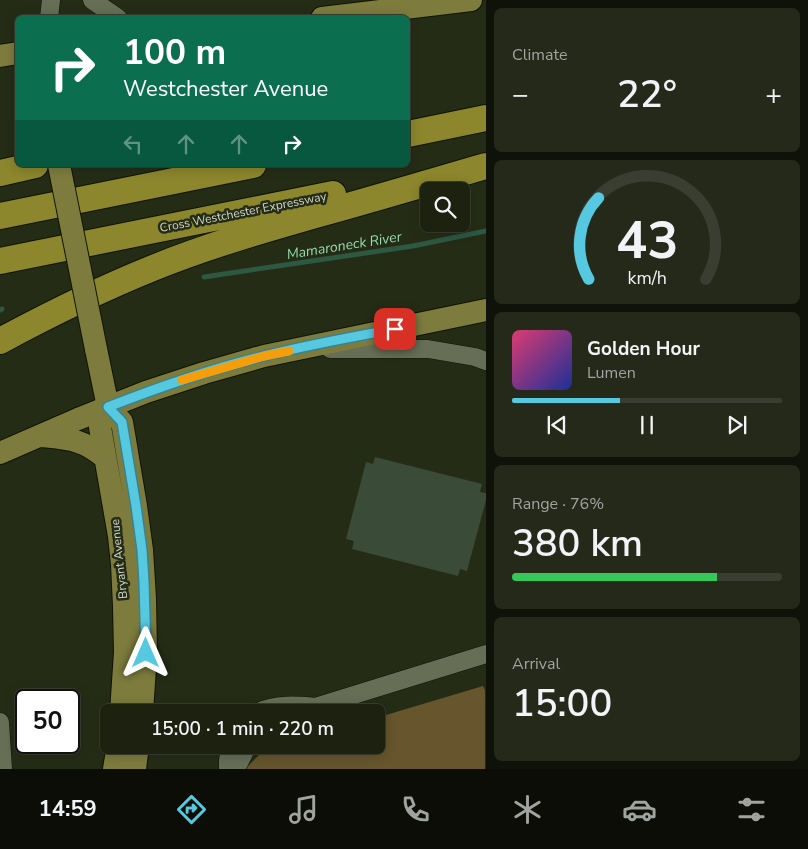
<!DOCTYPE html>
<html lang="en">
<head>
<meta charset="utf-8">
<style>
  body { margin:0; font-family:"Nunito Sans",sans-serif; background:#252919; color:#f1f3f6; height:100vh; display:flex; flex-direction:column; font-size:19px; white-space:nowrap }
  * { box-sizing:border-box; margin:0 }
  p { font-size:16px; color:#a0a39f }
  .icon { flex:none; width:28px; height:28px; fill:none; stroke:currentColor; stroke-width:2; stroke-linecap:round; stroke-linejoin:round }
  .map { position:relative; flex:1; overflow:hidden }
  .panel { display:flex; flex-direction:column; gap:8px; padding:8px; background:#0f1209; width:322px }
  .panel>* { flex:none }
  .banner { position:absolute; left:15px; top:15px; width:395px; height:152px; border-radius:8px; box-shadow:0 2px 12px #0003,0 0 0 1px #3a3e30; background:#0b6e4f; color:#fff; overflow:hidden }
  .tools { position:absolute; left:420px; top:182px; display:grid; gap:10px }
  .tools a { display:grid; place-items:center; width:50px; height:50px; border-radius:8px; background:#1c2110; box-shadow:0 2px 12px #0003,0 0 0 1px #3a3e30; font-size:25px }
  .speed { position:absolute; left:15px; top:689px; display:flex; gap:10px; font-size:25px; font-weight:700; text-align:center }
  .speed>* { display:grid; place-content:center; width:65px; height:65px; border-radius:50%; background:#1c2110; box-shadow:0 2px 12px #0003,0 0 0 1px #3a3e30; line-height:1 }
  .speed .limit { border:2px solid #111; border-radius:8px; background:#fff; color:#111 }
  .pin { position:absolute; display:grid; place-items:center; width:42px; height:42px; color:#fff; margin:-21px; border-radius:10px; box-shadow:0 2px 8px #0006 }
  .me { position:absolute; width:55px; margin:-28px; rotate:0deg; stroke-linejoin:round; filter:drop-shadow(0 0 4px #0008) }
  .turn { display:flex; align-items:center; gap:18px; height:105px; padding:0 25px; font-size:22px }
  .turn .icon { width:65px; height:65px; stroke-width:2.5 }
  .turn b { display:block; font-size:35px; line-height:42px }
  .lanes { display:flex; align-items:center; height:48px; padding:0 25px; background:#0003; justify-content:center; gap:25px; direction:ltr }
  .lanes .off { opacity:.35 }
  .big { font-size:38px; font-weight:600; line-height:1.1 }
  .panel .widget { flex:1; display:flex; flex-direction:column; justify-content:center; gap:8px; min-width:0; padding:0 18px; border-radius:8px; background:#252919 }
  .panel .dial { align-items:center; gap:0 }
  .dial svg { height:130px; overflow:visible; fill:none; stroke:#3a3e30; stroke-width:7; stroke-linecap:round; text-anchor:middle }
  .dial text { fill:#f1f3f6; stroke:none }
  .song { display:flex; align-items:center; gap:15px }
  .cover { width:60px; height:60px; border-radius:8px; background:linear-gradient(135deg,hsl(340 70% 55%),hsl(230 70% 35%)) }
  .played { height:5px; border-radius:2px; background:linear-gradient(90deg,#56c9e1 40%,#3a3e30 40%) }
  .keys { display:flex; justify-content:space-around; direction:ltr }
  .heat { display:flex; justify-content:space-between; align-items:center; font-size:28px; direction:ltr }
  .charge { height:8px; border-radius:4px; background:linear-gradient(90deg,#34c759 76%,#3a3e30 0) }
  .trip { position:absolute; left:100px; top:704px; width:285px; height:50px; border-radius:8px; background:#1c2110; box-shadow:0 2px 12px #0003,0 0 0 1px #3a3e30; font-weight:600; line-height:50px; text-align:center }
  .menu { display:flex; height:80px; justify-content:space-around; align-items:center; background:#0b0d06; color:#a0a39f }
  .menu .icon { width:35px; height:35px }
  .menu .current { color:#56c9e1 }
  .menu b { font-size:22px; color:#f1f3f6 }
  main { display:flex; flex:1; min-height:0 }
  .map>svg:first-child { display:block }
</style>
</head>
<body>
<main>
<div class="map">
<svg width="486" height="769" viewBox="0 0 486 769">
  <rect width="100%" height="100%" fill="#252c16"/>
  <path fill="#66552d" d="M483,686L485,690V769H245L261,753L289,745H376V718Z"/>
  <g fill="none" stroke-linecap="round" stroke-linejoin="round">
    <path stroke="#2d5842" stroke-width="5" d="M204,277L413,246L486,231
      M0,310L2,309"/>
  </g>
  <path fill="#3a4b38" d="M375,457L482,484L480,492L486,493V500L467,571L460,569L458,576L352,549L354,541L346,539L366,462L373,464Z"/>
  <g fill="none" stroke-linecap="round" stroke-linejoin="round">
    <defs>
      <path id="minor" d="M92,0L118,18
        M49,18L51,0
        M330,349H428L475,357L486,361
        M258,712C276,704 296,705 315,707
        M307,712L315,707L486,654
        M0,722L3,769
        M228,769V760L231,745
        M234,769L239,763L248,745"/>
      <path id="major" d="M322,18L471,0
        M0,56L18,53
        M96,349L108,407L122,422L136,506L142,550L145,598L146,653L142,712
        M108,407L100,427L119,536L122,564L124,606L125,652L121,712
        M41,436C69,439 83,439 105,458
        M0,453L78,419L146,392L204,373L264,356L486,310
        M114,769L118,745
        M135,769L138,745"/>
      <path id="highway" d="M408,134L486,118
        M0,173L35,165
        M0,216L253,165
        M0,261L333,194
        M0,341C50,314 101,289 153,268C207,246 263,230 319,214C374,199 430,182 486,166"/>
    </defs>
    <use href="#minor" stroke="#0e1402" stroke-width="19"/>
    <use href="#major" stroke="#0e1402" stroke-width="24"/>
    <use href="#highway" stroke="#0e1402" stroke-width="28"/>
    <use href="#minor" stroke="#666e56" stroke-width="18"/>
    <use href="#major" stroke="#7d7c3d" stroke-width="22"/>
    <use href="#highway" stroke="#8c862d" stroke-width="26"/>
    <defs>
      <path id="major-bridge" d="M59,165L96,349"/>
    </defs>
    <use href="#major-bridge" stroke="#0e1402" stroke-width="24" stroke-linecap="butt"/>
    <use href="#major-bridge" stroke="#7d7c3d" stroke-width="22"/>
  </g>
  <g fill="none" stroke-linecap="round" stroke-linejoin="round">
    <defs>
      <path id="route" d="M146,653L144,582L142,550L136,506L122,422L108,407C159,387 211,369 264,356C307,345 352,337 395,329"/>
    </defs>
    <use href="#route" stroke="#388392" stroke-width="12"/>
    <use href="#route" stroke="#56c9e1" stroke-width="9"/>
    <path stroke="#f59e0b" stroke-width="9" d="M182,380L264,356L289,351"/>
  </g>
  <g text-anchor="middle" stroke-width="5" stroke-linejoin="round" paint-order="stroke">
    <g font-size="12" fill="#d2d7ca" stroke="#252c16">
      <text transform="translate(243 212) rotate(-11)" y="4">Cross Westchester Expressway</text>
      <text transform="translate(119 559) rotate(-96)" y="4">Bryant Avenue</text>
    </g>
    <g font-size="14" font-style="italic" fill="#93dbb3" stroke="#252c16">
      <text transform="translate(344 245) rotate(-9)" y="5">Mamaroneck River</text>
    </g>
  </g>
</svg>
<div class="tools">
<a><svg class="icon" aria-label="search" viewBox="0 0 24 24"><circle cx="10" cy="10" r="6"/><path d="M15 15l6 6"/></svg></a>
</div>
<div class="speed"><div class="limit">50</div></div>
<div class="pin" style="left:395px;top:329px;background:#d93025"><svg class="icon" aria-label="arrive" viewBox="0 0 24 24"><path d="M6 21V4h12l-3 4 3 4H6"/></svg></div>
<svg class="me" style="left:146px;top:653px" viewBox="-20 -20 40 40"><path d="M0-17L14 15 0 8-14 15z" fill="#56c9e1" stroke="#fff" stroke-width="4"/></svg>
<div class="trip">15:00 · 1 min · 220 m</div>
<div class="banner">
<div class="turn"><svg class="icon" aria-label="right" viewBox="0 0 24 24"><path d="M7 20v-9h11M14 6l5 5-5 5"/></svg><div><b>100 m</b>Westchester Avenue</div></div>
<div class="lanes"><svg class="icon off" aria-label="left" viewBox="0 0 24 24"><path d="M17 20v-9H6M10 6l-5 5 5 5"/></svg><svg class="icon off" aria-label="ahead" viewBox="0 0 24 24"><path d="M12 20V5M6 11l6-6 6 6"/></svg><svg class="icon off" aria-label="ahead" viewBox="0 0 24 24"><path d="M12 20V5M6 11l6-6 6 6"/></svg><svg class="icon" aria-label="right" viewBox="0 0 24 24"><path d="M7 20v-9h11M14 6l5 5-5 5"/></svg></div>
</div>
</div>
<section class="panel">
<div class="widget"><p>Climate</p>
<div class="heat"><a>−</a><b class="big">22°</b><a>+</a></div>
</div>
<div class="widget dial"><svg viewBox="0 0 100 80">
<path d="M14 69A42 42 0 1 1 86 69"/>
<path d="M14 69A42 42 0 0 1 20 19" stroke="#56c9e1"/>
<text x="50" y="56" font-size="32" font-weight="700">43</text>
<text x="50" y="72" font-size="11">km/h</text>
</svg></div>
<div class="widget">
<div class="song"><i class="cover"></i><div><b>Golden Hour</b><p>Lumen</p></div></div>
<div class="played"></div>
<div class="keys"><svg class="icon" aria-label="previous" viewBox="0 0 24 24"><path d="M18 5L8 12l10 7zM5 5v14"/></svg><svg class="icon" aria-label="pause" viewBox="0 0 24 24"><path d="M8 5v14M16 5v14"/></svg><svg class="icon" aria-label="next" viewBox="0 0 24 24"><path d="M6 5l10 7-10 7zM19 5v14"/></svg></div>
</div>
<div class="widget"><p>Range · 76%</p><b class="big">380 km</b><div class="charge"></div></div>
<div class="widget"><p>Arrival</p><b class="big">15:00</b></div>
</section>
</main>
<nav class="menu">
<b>14:59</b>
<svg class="icon current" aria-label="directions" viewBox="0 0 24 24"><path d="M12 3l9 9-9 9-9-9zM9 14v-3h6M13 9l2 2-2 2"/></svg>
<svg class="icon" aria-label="music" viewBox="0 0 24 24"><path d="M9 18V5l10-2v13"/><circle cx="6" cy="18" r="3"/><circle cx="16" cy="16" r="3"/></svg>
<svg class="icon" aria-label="phone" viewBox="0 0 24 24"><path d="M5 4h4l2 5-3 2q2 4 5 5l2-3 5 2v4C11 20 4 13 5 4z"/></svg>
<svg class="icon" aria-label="climate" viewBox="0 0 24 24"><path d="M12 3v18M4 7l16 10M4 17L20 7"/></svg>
<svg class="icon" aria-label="car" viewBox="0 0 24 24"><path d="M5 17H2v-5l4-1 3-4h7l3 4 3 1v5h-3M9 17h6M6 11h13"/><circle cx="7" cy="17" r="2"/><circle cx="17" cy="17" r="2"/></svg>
<svg class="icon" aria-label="filters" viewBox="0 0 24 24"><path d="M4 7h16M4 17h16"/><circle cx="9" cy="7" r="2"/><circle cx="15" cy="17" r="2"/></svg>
</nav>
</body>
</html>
